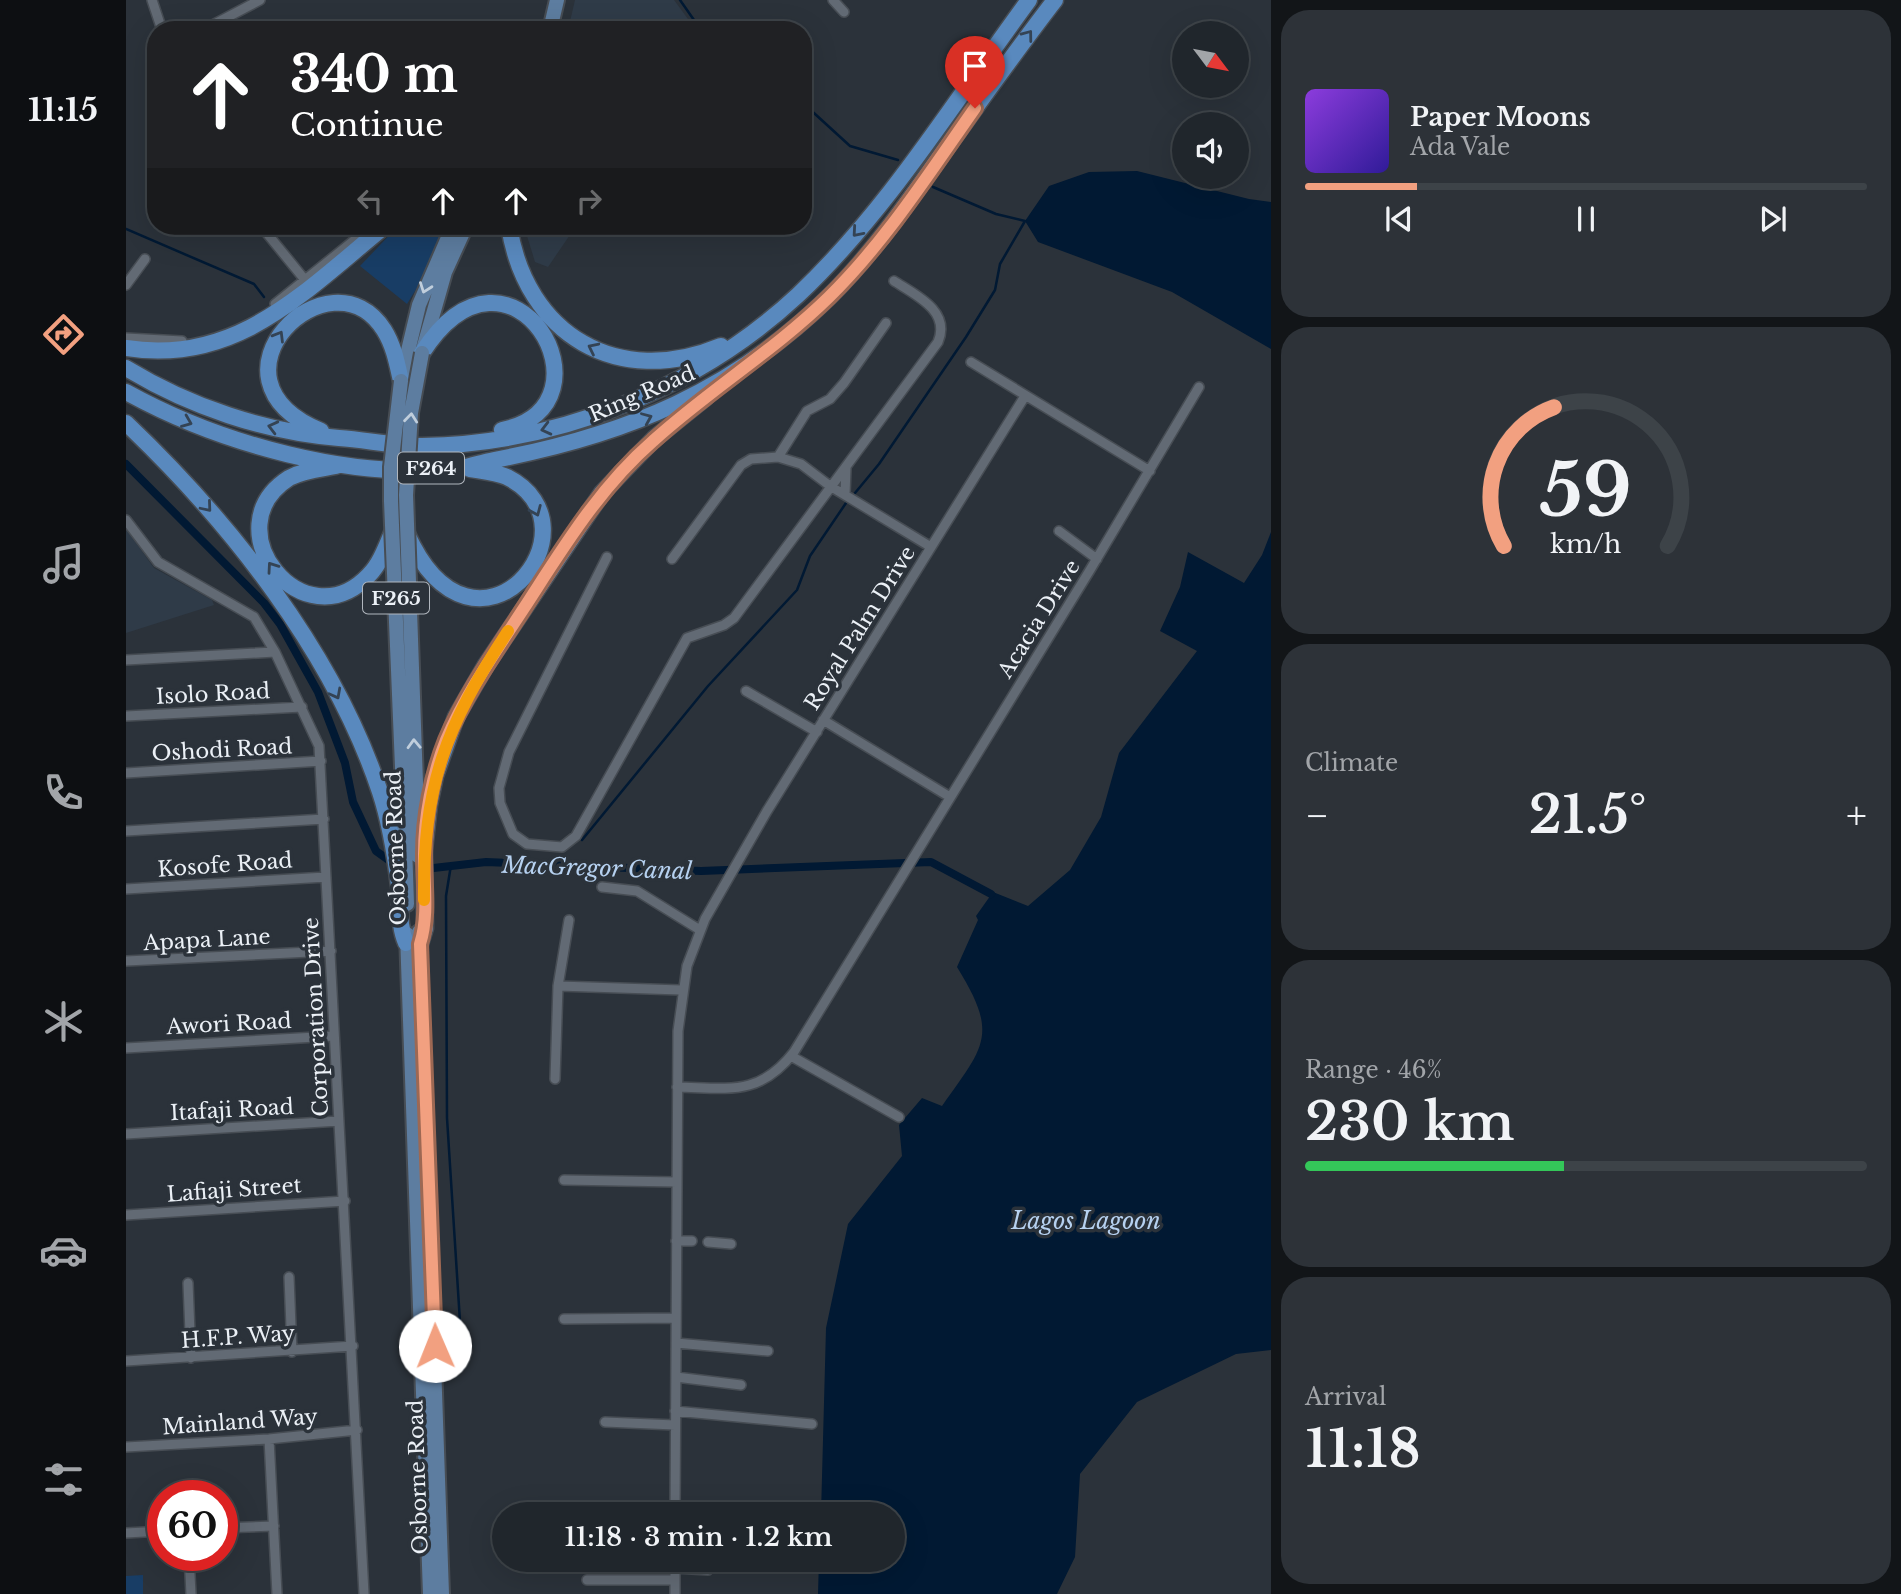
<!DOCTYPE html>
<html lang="en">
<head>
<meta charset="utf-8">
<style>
  body { margin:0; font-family:"Libre Baskerville",serif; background:#2d3238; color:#f1f3f6; height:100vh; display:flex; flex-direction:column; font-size:26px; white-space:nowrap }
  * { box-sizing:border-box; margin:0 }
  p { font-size:23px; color:#a2a5a9 }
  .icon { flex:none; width:38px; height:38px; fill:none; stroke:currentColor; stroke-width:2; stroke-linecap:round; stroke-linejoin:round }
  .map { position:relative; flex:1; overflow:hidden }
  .panel { display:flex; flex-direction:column; gap:10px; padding:10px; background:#121518; width:630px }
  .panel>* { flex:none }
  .top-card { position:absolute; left:21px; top:21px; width:665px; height:214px; border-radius:28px; box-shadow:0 7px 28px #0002,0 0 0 2px #3d4348; background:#202124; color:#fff; overflow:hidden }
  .needle { width:46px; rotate:122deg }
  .fabs { position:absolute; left:1046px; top:21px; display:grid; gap:14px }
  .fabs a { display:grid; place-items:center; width:77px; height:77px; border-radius:50%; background:#20262c; box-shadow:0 7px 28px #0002,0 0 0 2px #3d4348; font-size:35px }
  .speed { position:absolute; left:21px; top:1480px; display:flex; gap:14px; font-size:35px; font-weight:700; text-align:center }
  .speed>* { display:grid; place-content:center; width:91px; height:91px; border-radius:50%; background:#20262c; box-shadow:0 7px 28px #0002,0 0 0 2px #3d4348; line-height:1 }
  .speed .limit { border:10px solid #d22; background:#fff; color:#111 }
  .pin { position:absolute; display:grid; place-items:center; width:60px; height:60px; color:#fff; margin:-72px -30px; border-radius:50% 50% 50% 0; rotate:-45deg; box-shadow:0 0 7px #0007 }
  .pin .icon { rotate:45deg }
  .me { position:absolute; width:77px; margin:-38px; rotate:359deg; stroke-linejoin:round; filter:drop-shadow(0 0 5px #0008) }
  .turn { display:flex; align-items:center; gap:24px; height:147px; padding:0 28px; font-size:32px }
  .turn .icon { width:91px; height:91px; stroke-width:2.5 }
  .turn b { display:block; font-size:49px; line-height:60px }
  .lanes { display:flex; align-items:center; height:66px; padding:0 28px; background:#0003; justify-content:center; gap:35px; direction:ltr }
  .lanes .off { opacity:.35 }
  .big { font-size:52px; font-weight:600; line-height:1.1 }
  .panel .widget { flex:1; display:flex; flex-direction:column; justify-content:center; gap:10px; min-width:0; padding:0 24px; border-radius:28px; background:#2d3238 }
  .panel .dial { align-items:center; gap:0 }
  .dial svg { height:182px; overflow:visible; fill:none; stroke:#3d4348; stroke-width:7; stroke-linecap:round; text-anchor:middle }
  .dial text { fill:#f1f3f6; stroke:none }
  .song { display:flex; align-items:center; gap:21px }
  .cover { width:84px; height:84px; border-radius:10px; background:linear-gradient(135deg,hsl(270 70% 55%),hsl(250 70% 35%)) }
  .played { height:7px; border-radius:4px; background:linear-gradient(90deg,#f2a080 20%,#3d4348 20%) }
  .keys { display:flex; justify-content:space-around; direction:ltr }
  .heat { display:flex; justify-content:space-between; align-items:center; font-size:38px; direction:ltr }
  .charge { height:10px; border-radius:5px; background:linear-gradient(90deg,#34c759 46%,#3d4348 0) }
  .trip { position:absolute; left:366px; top:1502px; width:413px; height:70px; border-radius:35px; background:#20262c; box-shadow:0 7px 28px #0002,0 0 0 2px #3d4348; font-weight:600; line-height:70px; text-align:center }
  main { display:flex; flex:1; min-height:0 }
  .tab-bar { display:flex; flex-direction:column; width:126px; justify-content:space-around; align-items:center; background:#0d0f12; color:#a2a5a9 }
  .tab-bar .icon { width:49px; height:49px }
  .tab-bar .current { color:#f2a080 }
  .tab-bar b { font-size:32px; color:#f1f3f6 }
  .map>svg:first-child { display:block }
</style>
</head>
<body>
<main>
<nav class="tab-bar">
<b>11:15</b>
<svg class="icon current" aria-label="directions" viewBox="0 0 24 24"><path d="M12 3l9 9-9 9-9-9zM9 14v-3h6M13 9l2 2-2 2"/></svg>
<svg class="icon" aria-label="music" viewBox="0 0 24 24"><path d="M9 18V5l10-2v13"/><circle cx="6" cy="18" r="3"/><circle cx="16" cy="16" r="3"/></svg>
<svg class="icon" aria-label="phone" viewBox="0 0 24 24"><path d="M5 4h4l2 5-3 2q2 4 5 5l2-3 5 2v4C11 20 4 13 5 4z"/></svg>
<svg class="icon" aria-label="climate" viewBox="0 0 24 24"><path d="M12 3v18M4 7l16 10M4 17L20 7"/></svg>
<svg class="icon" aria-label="car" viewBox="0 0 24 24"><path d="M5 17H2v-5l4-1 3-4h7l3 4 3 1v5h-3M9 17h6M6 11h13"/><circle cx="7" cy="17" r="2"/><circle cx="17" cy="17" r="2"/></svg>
<svg class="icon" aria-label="filters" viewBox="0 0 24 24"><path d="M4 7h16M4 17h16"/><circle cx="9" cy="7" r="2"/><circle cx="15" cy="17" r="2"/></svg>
</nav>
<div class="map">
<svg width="1145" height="1594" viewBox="0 0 1145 1594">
  <rect width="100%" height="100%" fill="#2b323a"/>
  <path fill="#2f3b48" d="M449,0H548L570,30H442Z
    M398,226H450L422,267L409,262Z
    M0,529L28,568L86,600L88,605L0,633Z"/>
  <path fill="#183d65" d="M272,226H318L326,231L281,304L234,266Z
    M17,1575V1594H0V1576Z"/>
  <path fill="#011933" d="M1011,171L1123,199L1145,202V349L1046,292L912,242L899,221L923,186L963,172Z
    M1145,532V1350L1110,1354L1011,1402L954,1474L949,1557L931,1594H692L693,1559H766V1514H695L700,1328L722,1224L776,1156L773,1125L796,1098L816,1106C859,1045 873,1035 831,967L852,920L850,916L867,892L902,906L944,870L975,817L993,753L1071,651L1034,631L1054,587L1062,552L1118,583L1136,555Z"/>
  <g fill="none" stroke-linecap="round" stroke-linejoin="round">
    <path stroke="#011933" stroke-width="2.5" d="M554,0L568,20L582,30
      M677,103L724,146L772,160
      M0,229L128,284L138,297
      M729,493L753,464L840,337L869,290L874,264L899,221L870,214L807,187
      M456,840L582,686L671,590L684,556L720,503
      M325,865L320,896L321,1118L337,1369"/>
    <path stroke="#011933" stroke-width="8" d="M0,464L138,603L154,624L192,692L219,763L227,802L250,851L275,869L290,870L360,862L575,871L805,862L865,894"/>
    <defs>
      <path id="street" d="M26,0L36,30
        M707,0L718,12
        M77,30L134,0
        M135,226L179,280
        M0,285L19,259
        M149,304L246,226
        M0,338L56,341
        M845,362L1024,471
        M652,457L675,464L704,486L805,547
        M719,495L720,468
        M0,520L32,562L128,617L149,652L193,746L238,1594
        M933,531L971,559
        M481,557L383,752L373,788L374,803L387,834L401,844L436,847L450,836L561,638L598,625L608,618L812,342C825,311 790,295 768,281
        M546,559L615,465L625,459L652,457L681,411L704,399L718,383L760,323
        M0,660L149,652
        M620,691L691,732
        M0,716L176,707
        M697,720L824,797
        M0,773L195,761
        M0,831L198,819
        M476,887L511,891L574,930
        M0,889L200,877
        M0,961L205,951
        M432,986L555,990
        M0,1048L208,1036
        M665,1056L773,1117
        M429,1079L432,986L443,920
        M551,1087C602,1088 633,1097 668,1052L964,570L1073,387
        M0,1134L213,1121
        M438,1180L551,1182
        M0,1215L219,1201
        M550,1241H566
        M582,1242L605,1244
        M163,1277L166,1352
        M62,1283L65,1358
        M438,1319L550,1318
        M550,1343L642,1351
        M0,1361L227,1346
        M550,1377L615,1385
        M549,1411L686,1424
        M479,1422L549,1425
        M143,1439L151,1594
        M0,1447L143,1439L231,1430
        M549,1514L552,1031L561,966L579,919L641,811L899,396
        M96,1528L148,1526
        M0,1533L37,1531
        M63,1556L65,1594
        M549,1568L582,1570
        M461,1580H549
        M549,1594V1559"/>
      <path id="primary" d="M424,30L431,0
        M296,353L319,272L340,226
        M275,380L293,305L327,226
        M291,812L292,856
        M278,815L281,904
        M293,932L316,1594
        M281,934L304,1594"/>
      <path id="highway" d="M383,226C400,335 492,389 595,346
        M0,348C111,366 180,290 259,226
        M296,353C385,214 496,406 376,430
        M0,368C64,407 139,432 213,438C241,440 268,446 296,446C433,444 572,388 672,295C763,209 829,100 903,0
        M0,392C94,444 227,481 335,468C346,466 357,462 368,460C500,435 608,391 705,295C745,255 778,208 811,161C850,107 888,53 929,0
        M0,423C104,522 208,653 254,792C264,822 269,854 273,886C275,905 272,925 280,943
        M195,431C67,378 205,246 258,330C268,346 271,363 275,381
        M210,466C194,469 178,470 163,478C85,528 178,644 243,575C254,564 260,547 266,533
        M281,534C350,686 480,527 381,477C370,472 356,471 344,469
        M294,944L299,928L298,850L303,805L309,776L330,717L360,665L476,493L528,439L580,397"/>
    </defs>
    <use href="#street" stroke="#474d54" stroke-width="12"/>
    <use href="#primary" stroke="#474d54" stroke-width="18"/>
    <use href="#highway" stroke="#474d54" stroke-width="19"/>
    <use href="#street" stroke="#626a74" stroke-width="9"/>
    <use href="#primary" stroke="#5d7da0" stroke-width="14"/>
    <use href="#highway" stroke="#5989be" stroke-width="16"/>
    <defs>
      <path id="primary-bridge" d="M275,381L265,467V501L278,815
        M291,812L280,495L285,413L296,353"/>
    </defs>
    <use href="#primary-bridge" stroke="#474d54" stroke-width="18" stroke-linecap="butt"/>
    <use href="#primary-bridge" stroke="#5d7da0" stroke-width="14"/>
  </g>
  <defs><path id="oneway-chevron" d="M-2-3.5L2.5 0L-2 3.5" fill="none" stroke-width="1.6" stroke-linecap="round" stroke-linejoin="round" transform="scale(1.75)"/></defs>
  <g stroke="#344354">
    <use href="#oneway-chevron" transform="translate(902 35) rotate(-53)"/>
    <use href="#oneway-chevron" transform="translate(731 232) rotate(131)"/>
    <use href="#oneway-chevron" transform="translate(153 336) rotate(-59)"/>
    <use href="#oneway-chevron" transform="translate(467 348) rotate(-154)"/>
    <use href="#oneway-chevron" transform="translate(521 418) rotate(-23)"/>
    <use href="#oneway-chevron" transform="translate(61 422) rotate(22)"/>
    <use href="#oneway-chevron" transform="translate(147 427) rotate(-166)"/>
    <use href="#oneway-chevron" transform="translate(420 429) rotate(166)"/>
    <use href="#oneway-chevron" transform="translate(81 507) rotate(50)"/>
    <use href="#oneway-chevron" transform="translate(410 511) rotate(67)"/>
    <use href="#oneway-chevron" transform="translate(146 567) rotate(-125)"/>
    <use href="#oneway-chevron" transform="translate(210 694) rotate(62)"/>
  </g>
  <g stroke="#c0cedc">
    <use href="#oneway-chevron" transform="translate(299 288) rotate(110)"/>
    <use href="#oneway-chevron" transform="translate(285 418) rotate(-84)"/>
    <use href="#oneway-chevron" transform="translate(288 744) rotate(-92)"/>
  </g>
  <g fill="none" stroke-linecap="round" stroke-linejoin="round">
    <defs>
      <path id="route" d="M309,1346L294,944C303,916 298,884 298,854C298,817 306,775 320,740C340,693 370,651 398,608C437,548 473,488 527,441C583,390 649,350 703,297C760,241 804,172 849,108"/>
    </defs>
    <use href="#route" stroke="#9d6853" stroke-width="18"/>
    <use href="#route" stroke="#f2a080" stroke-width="12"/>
    <path stroke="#f59e0b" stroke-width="12" d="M298,900C297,785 319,727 382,631"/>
  </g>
  <g text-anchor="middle" stroke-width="7" stroke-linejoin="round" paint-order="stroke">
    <g fill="#2b323a" stroke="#b1b7be" stroke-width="2">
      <rect x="272" y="452.5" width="66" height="31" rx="5"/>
      <rect x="237" y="582.5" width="66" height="31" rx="5"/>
    </g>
    <g font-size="19" font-weight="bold" fill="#ebf0f6">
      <text x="305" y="475">F264</text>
      <text x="270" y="605">F265</text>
    </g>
    <g font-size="21" fill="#ebf0f6" stroke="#2b323a">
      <text transform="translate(516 394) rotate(-23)" y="7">Ring Road</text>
      <text transform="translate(913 619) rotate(-58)" y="7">Acacia Drive</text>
      <text transform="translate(734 628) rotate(-58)" y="7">Royal Palm Drive</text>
      <text transform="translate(87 694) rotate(-3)" y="7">Isolo Road</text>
      <text transform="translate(96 750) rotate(-3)" y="7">Oshodi Road</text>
      <text transform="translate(270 848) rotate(-92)" y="7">Osborne Road</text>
      <text transform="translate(99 865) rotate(-4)" y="7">Kosofe Road</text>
      <text transform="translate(81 940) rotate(-3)" y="7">Apapa Lane</text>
      <text transform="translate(190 1017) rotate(-93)" y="7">Corporation Drive</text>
      <text transform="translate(103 1024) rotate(-3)" y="7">Awori Road</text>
      <text transform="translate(106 1110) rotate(-3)" y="7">Itafaji Road</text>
      <text transform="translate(108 1190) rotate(-4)" y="7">Lafiaji Street</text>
      <text transform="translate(112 1337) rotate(-4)" y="7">H.F.P. Way</text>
      <text transform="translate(114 1422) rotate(-4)" y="7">Mainland Way</text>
      <text transform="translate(292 1477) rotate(-92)" y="7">Osborne Road</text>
    </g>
    <g font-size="23" font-style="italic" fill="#b6d1f0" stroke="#2b323a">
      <text transform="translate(471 868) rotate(2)" y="8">MacGregor Canal</text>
      <text x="960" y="1229">Lagos Lagoon</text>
    </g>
  </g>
</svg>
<div class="fabs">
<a><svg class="needle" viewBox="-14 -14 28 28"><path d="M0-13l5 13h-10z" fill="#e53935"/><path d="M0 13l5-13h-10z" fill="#a2a5a9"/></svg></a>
<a><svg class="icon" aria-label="sound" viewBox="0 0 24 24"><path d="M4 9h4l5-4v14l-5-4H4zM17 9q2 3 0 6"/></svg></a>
</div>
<div class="speed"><div class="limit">60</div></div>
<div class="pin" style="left:849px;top:108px;background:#d93025"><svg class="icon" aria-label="arrive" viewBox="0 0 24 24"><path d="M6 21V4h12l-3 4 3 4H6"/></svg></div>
<svg class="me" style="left:309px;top:1346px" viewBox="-20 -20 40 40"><circle r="19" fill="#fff"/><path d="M0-13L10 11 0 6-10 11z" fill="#f2a080"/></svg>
<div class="trip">11:18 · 3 min · 1.2 km</div>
<div class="top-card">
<div class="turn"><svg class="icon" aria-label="ahead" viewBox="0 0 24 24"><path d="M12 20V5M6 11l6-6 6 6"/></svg><div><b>340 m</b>Continue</div></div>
<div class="lanes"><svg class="icon off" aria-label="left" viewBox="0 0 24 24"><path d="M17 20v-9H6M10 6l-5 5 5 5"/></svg><svg class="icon" aria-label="ahead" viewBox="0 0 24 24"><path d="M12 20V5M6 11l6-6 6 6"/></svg><svg class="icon" aria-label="ahead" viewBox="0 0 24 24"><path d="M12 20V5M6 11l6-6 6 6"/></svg><svg class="icon off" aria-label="right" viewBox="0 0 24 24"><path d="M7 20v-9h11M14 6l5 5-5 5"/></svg></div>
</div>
</div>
<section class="panel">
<div class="widget">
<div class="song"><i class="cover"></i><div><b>Paper Moons</b><p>Ada Vale</p></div></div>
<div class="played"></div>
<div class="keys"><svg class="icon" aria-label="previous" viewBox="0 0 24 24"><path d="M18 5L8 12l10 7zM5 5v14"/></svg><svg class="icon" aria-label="pause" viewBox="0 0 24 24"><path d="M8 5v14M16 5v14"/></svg><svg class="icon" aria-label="next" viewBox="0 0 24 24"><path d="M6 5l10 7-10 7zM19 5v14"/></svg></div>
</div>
<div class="widget dial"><svg viewBox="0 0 100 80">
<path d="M14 69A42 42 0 1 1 86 69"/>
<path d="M14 69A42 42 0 0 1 36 8" stroke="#f2a080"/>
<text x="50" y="56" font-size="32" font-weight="700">59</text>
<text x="50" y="72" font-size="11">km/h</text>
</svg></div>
<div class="widget"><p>Climate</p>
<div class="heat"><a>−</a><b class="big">21.5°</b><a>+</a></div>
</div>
<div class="widget"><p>Range · 46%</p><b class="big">230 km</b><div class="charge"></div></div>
<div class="widget"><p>Arrival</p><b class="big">11:18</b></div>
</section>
</main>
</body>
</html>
